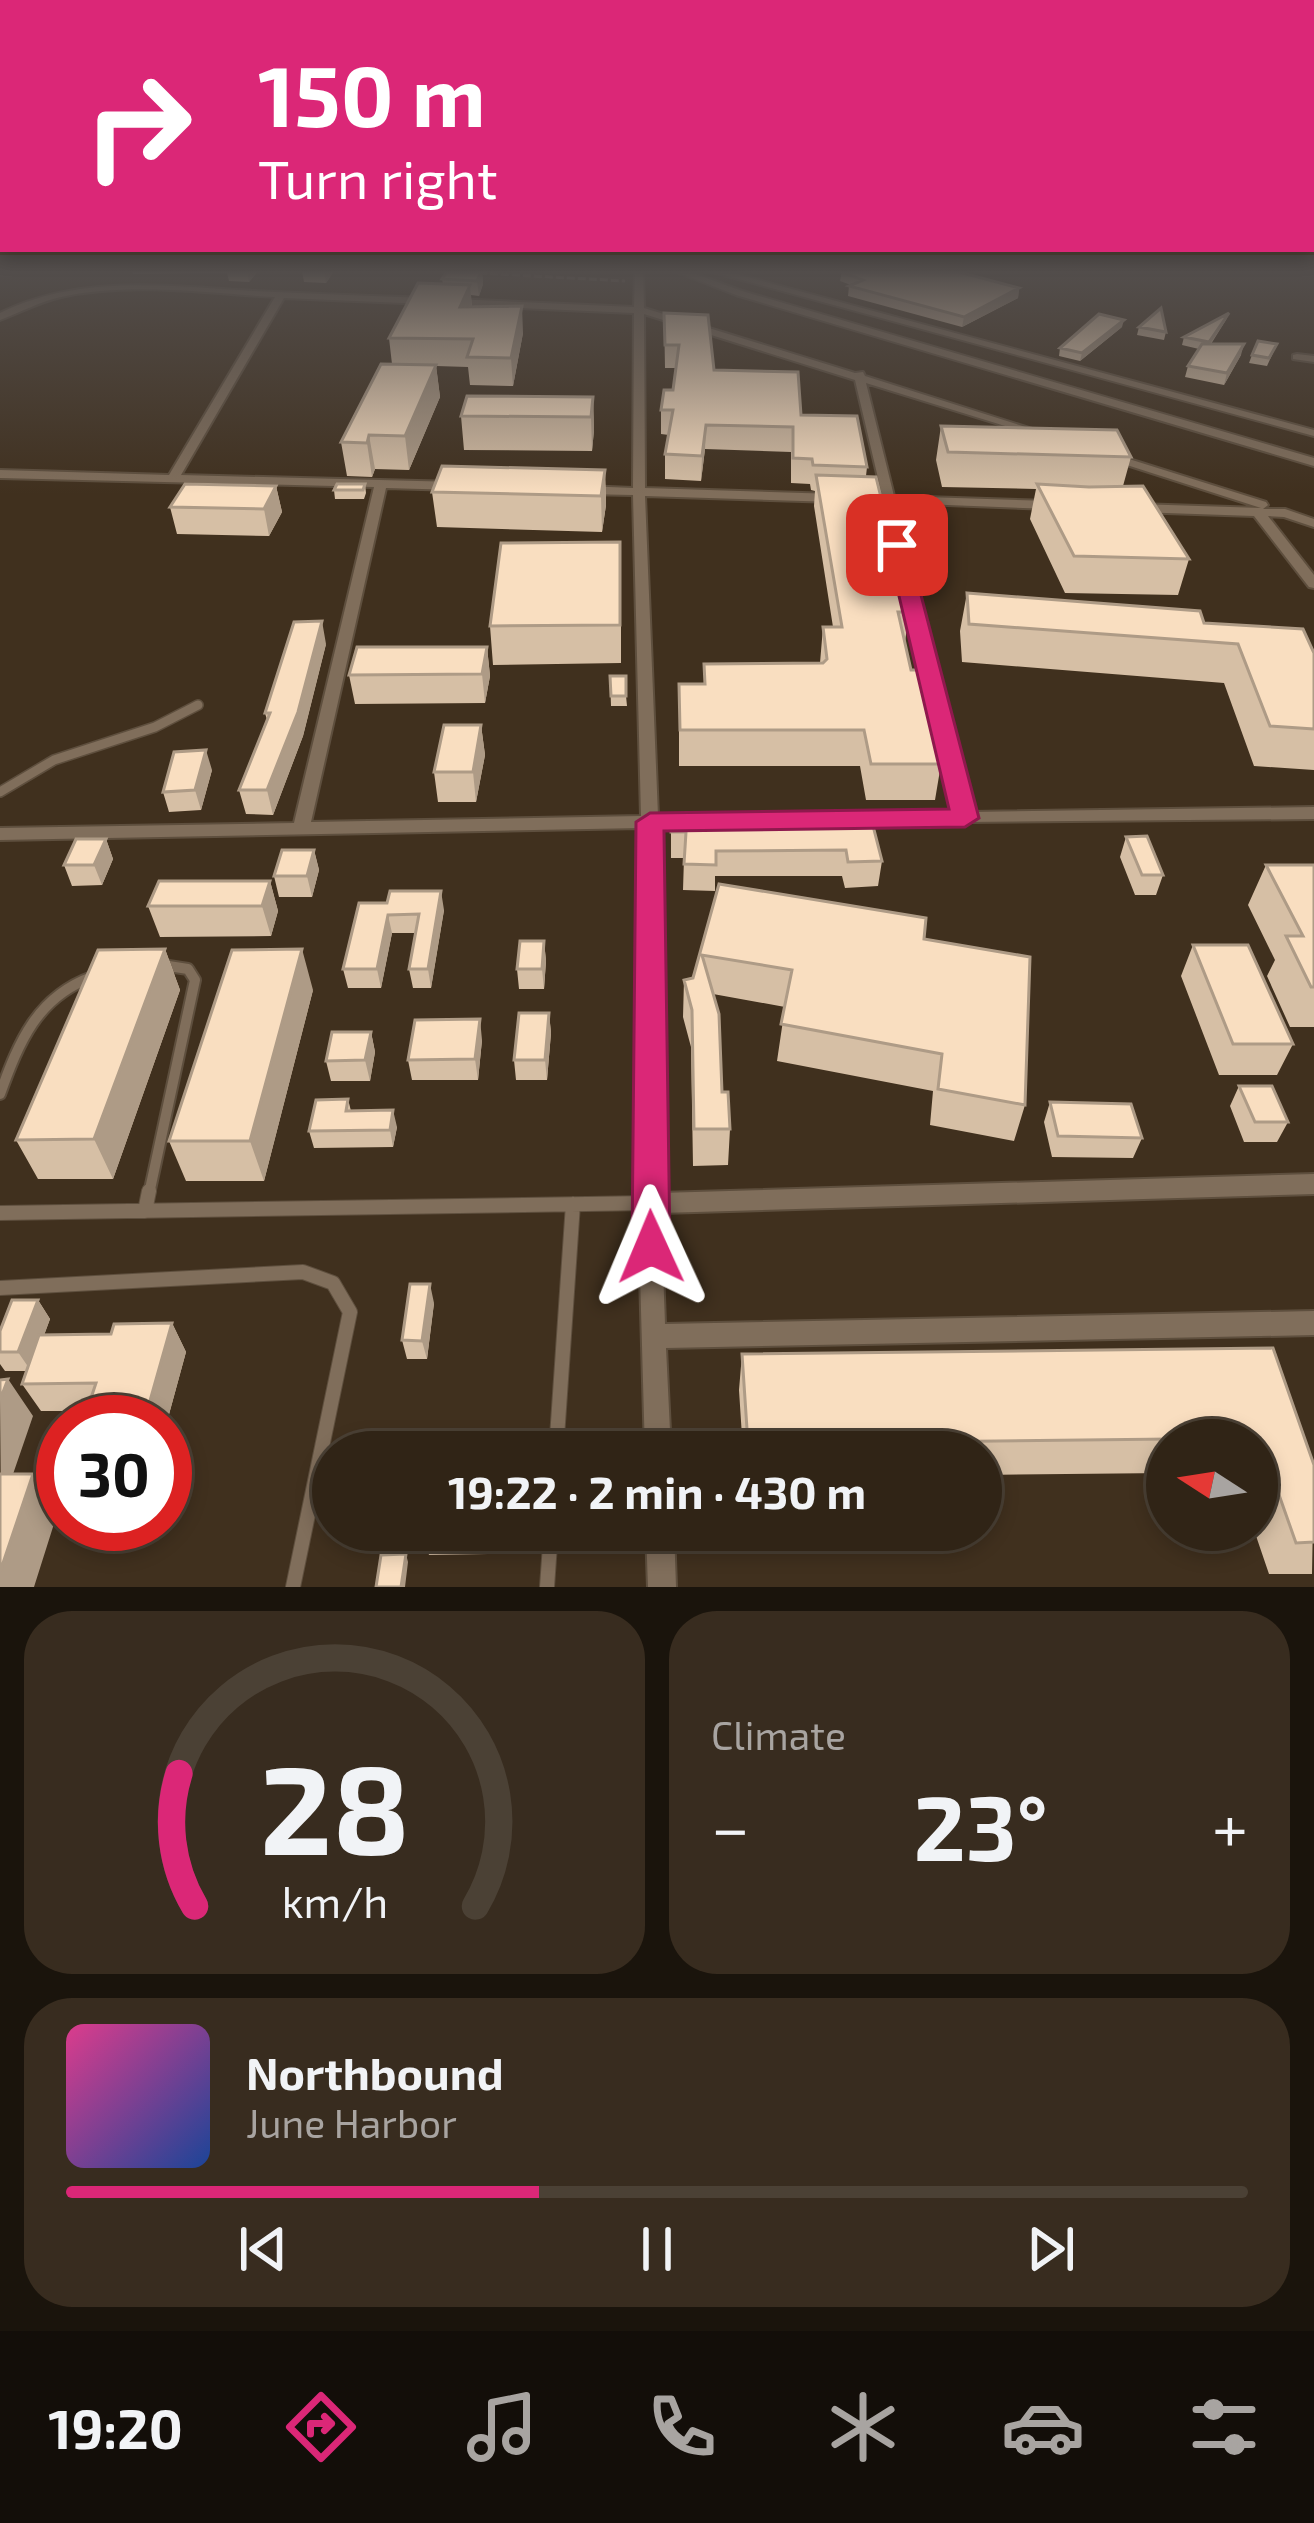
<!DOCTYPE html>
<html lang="en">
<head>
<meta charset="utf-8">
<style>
  body { margin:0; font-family:"Exo 2",sans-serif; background:#382c1f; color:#f1f3f6; height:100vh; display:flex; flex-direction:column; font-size:45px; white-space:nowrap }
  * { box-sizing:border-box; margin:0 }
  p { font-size:39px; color:#a8a4a1 }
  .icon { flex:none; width:66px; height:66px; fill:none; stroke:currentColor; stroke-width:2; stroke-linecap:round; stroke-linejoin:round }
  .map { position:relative; height:1587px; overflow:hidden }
  .drawer { display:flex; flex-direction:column; gap:24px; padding:24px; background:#1a140c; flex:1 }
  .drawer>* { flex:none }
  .banner { position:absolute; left:0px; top:0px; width:1314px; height:252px; box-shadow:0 6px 18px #0003,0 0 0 3px #4b4135; background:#db2777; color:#fff; overflow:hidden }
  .needle { width:78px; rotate:282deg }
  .tools { position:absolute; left:1146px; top:1419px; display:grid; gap:24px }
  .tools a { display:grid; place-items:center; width:132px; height:132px; border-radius:50%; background:#302416; box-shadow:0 6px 18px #0003,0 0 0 3px #4b4135; font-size:60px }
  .speed { position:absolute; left:36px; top:1395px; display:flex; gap:24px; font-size:60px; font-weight:700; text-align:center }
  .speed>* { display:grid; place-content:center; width:156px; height:156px; border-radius:50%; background:#302416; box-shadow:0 6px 18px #0003,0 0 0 3px #4b4135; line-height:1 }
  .speed .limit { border:18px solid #d22; background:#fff; color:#111 }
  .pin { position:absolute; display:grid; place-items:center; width:102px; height:102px; color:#fff; margin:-51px; border-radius:24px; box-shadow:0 6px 18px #0006 }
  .me { position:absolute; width:132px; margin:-66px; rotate:359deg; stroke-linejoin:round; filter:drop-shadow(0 0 9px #0008) }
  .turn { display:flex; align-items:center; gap:42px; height:252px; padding:0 60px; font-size:54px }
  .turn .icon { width:156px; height:156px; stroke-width:2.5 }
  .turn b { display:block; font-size:84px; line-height:102px }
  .big { font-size:90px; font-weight:700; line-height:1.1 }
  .drawer .tile { flex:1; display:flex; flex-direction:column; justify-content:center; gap:18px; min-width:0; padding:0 42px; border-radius:48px; background:#382c1f }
  .drawer .dial { align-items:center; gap:0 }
  .dial svg { height:312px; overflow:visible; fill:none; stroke:#4b4135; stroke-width:7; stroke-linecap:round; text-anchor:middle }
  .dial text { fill:#f1f3f6; stroke:none }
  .song { display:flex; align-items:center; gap:36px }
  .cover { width:144px; height:144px; border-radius:18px; background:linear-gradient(135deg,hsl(330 70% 55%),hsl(220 70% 35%)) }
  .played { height:12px; border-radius:6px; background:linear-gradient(90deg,#db2777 40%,#4b4135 40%) }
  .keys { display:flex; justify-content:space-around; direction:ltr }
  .heat { display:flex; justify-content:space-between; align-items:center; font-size:66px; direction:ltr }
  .drawer .tiles { flex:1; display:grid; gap:24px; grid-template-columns:1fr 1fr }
  .tile:last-child { grid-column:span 2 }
  .trip { position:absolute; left:312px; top:1431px; width:690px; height:120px; border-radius:60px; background:#302416; box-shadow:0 6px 18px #0003,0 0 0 3px #4b4135; font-weight:700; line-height:120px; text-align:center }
  .menu { display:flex; height:192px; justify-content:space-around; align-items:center; background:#130e09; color:#a8a4a1 }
  .menu .icon { width:84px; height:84px }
  .menu .current { color:#db2777 }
  .menu b { font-size:54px; color:#f1f3f6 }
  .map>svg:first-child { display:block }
</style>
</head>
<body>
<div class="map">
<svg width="1314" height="1587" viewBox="0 0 1314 1587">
  <rect width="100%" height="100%" fill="#40301e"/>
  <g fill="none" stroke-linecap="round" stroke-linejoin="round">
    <defs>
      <path id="service-far2" d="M0,792L54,760L155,727L198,705"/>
      <path id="service-far1" d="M0,1094C19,1042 37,997 92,977
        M149,1194L195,980L188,969L162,965"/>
      <path id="service" d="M145,1211L149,1191
        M0,1213L649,1203
        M0,1288L303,1272L333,1283L350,1312L293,1587
        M556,1452L573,1204
        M547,1587L551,1530"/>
      <path id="minor" d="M635,271H643L644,308L855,373L863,372L865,376L1051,435L1041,437L866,383L894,496L1051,501L1057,505L1051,509L896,503L972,812L1314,807V819L847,823L845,819L853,813L955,812L884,502H861L855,498L861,494L882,495L855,380L644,314L645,488L835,494L841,498L835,502L645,496L658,816L689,815L697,821L689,827H658L660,1193L1314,1174V1194L661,1213L665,1324L1314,1311V1335L666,1348L671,1452H645L638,1203L641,828L0,840V828L294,823L374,487L0,478V470L169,475L275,297C205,293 130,282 61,297C39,302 21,312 0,320V313C79,274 168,286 253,291C311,294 370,296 428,298L433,301L428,304L284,298L181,475L457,482L463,486L457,490L386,488L311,822L641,816L633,495L585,494L579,490L585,486L633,488L634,313L454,305L449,302L454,299L634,307Z
        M674,271H687L742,291L1314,458V466L736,295Z
        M709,271H725L1314,430V436Z
        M1297,354L1314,356V362L1293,359V355Z
        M1105,454H1113L1266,502L1268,505L1263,509H1285L1314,519V527L1284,517L1268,516L1314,575V588L1309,587L1254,516L1137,512L1131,508L1137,504L1261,508L1105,458Z
        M646,1530H674L676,1587H648Z"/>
    </defs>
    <use href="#service-far2" stroke="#5e4f3e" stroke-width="12"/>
    <use href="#service-far1" stroke="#5e4f3e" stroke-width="14"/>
    <use href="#service" stroke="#5e4f3e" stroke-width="16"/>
    <use href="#minor" stroke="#5e4f3e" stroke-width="4"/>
    <path stroke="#8c7e6f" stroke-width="3" stroke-dasharray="8 3" stroke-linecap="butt" d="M479,273L625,281"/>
    <use href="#service-far2" stroke="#806e5b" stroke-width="9"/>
    <use href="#service-far1" stroke="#806e5b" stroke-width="10"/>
    <use href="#service" stroke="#806e5b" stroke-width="14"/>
    <use href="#minor" fill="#806e5b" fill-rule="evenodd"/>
  </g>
  <path fill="#d6bfa5" d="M132,271H258L249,282L229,281L227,273L133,274Z
    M302,271H334L326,283L304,282Z
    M482,271L483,284L479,296L471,295L472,307L523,333L513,386L470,385L468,367L436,366L440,397L409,470L375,469L372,477L347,476L341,442L392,364L389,338L443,284L442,279Z
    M842,271H964L960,273L1019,288L1018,298L962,327L848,296L849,286L851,285L840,281Z
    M664,313L714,370L801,415L867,467L866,476L909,612L905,642L911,670L941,764L935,800H866L860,766H679V684H704V664L820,663L823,627H833L814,506L815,491L811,490L810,484L791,483V452L705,449L701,481L665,479V454L669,435L661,434V410L673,390L676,368H665Z
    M1229,313L1226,320L1211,344L1241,355L1224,385L1185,377L1188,366L1199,349L1182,345L1184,337Z
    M1122,327L1080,361L1059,356L1060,348Z
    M1139,327L1166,332L1164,340L1137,335Z
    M1277,344L1267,366L1249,363L1252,355Z
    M593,397L594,430L592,451L464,450L461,416Z
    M941,426L1131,457L1123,486L1189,559L1178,595L1065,593L1030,519L1036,489L942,487L936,460Z
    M605,470L606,505L602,532L437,527L432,492Z
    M365,484L366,493L364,499H335L334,490Z
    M276,486L282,512L269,536L177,534L170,507Z
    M621,578V663L493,665L490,626Z
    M967,593L1204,623L1314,653V770L1254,766L1224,683L962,662L960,631Z
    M326,644L303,736L273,815L246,814L239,790L267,720L265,713Z
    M487,647L490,676L485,703L355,704L349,675Z
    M610,676L626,696L627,706H611Z
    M481,725L485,755L476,802H438L434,772Z
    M212,770L201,810L169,812L163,792Z
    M671,816L871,818L882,861L878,886L845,888L842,876H715V891L683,890L684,858H671Z
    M1126,837L1163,875L1156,895H1135L1120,857Z
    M106,839L113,859L102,885L72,886L64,865Z
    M314,850L319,870L312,897H279L274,876Z
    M1266,865H1314V1027H1290L1267,976L1275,960L1248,905Z
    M270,881L278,911L271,936L160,937L148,906Z
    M719,884L924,939L1025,1105L1014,1141L930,1125L933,1091L777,1061L785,1007L713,994L722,1092L730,1129L728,1165L693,1166L691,1047L683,1017L684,980L693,978Z
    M359,903L444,910L431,988H413L409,969L416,933H392L381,988H348L343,969Z
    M544,941L546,961L544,989H519L517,969Z
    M1193,945L1293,1044L1277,1075H1219L1181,976Z
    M165,949L180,990L113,1179H38L16,1140Z
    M313,990L264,1181H186L169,1141Z
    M549,1013L551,1033L547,1080H516L514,1060Z
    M371,1032L375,1052L370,1081H331L326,1061Z
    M482,1040L478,1080H412L408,1060Z
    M1239,1086L1288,1122L1277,1142H1244L1230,1106Z
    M348,1099L351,1111L397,1127L393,1147L314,1148L309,1131Z
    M1050,1102L1142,1138L1133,1158L1052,1157L1044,1122Z
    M38,1300L50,1319L44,1335L111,1334L172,1323L186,1352L165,1429V1422L87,1411H41L22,1384L26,1371H5L0,1364V1331Z
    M434,1303L427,1359H407L402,1340Z
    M1273,1348L1314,1465L1312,1574H1269L1254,1530H1257V1440H1167V1473L981,1475V1452H743L739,1390L742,1354Z
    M490,1530L488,1554L429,1555L424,1538Z"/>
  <path fill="#ae9b86" d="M247,271H258L249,282Z
    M324,271H334L326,283Z
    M482,271L483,284L479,296L477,281Z
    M470,285L472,311L460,307Z
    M1019,288L1018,298L962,327L964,317Z
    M522,306L523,333L513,386L511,358Z
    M1229,313L1226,320L1206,350L1209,342Z
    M1124,320L1122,327L1080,361L1082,353Z
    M1244,344L1241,355L1224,385L1227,373Z
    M436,365L440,397L409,470L405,436Z
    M593,397L594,430L592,451L591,417Z
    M706,425L705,449L701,481L702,456Z
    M369,435L375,469L372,477L367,443Z
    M605,470L606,505L602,532L601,496Z
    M276,486L282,512L269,536L264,509Z
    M322,621L326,644L303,736L273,815L267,790Z
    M487,647L490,676L485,703L482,674Z
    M481,725L485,755L476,802L473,772Z
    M206,750L212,770L201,810L195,790Z
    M106,839L113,859L102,885L94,865Z
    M314,850L319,870L312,897L307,876Z
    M270,881L278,911L271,936L262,906Z
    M441,891L444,910L431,988L428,969Z
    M388,915L392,933L381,988L377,969Z
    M544,941L546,961L544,989L542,969Z
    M165,949L180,990L113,1179L94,1139Z
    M302,949L313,990L264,1181L250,1141Z
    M549,1013L551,1033L547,1080L545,1060Z
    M480,1019L482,1040L478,1080L475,1059Z
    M371,1032L375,1052L370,1081L365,1060Z
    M393,1110L397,1127L393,1147L390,1130Z
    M430,1284L434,1303L427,1359L422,1341Z
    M38,1300L50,1319L31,1371L18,1352Z
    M172,1323L186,1352L165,1429V1422H144Z
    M8,1379L33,1416L1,1509L0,1400Z
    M33,1474L59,1508L34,1587H0V1572Z
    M485,1530H490L488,1554L484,1538Z
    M406,1554L408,1562L405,1587H401Z"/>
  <path fill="#f9dec0" stroke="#ae9b86" stroke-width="3" d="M447,271H481L477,281L442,279Z
    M955,271L1019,288L964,317L849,286L863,280L841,272Z
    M418,283L470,285L460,307L522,306L511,358L467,357L473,339L389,338Z
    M1161,308L1166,332L1139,327Z
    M664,313L708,315L714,370L798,372L801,415L857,416L867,467L813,465L812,459L793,458V427L706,425L702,456L665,454L673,410H661L664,390H673L679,345H665Z
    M1229,313L1209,342L1184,337Z
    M1099,314L1124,320L1082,353L1060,348Z
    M1258,341L1277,344L1269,358L1252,355Z
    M1202,344H1244L1227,373L1188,366Z
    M381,364L436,365L405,436L369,435L367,443L341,442Z
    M467,396L593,397L591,417L461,416Z
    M941,426L1117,430L1131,457L948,452Z
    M442,466L605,470L601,496L432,492Z
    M816,475L876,477L909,612H898L911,670H917L941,764H871L864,730H680L679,684H705L704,664L823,663L827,659L823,627H842Z
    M185,484L276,486L264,509L170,507Z
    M337,484H365L363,490H334Z
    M1037,484L1089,487L1143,486L1189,559L1074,556Z
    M620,542V625L490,626L501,543Z
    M967,593L1200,611L1204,623L1303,629L1314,653V729L1270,726L1238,644L969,624Z
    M322,621L298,712L267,790H239L270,713H265L294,622Z
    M357,647H487L482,674L349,675Z
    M610,676H626V696H611Z
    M444,725H481L473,772H434Z
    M206,750L195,790L163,792L174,752Z
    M671,816L871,818L882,861L848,862L846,850L716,851V865L684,864L686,832H671Z
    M1147,836L1163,875H1142L1126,837Z
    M76,839H106L94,865H64Z
    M282,850H314L307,876H274Z
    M1266,865H1314V987H1311L1286,936H1303Z
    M159,881H270L262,906H148Z
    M719,884L926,918L924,939L1030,957L1025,1105L938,1089L942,1054L781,1024L792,970L702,955L719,1014L722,1092H728L730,1129H694L692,1010L684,980L693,978Z
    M390,891H441L428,969H409L419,914L388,915L377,969H343L359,903H387Z
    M520,941H544L542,969H517Z
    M1193,945H1248L1293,1044H1233Z
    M165,949L94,1139L16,1140L98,950Z
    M302,949L250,1141H169L232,950Z
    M519,1013H549L545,1060H514Z
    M480,1019L475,1059L408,1060L415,1020Z
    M332,1032H371L365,1060L326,1061Z
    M1239,1086H1272L1288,1122H1255Z
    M348,1099L346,1111L393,1110L390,1130L309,1131L316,1100Z
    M1050,1102L1131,1104L1142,1138L1058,1136Z
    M410,1284H430L422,1341L402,1340Z
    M12,1300H38L18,1352H0V1331Z
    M172,1323L144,1422H83L96,1383L22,1384L39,1335L111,1334L114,1324Z
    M1273,1348L1314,1465V1542L1296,1543L1259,1438L748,1444L742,1354Z
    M8,1379L0,1400V1380Z
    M0,1474H33L0,1572Z
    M425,1530H485L484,1538H424Z
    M406,1554L401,1587H376L381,1555Z"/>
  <linearGradient id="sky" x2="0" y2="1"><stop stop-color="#231a10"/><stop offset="0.55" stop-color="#534e4c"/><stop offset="1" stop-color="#534e4c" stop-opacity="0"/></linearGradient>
  <rect width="1314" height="494" fill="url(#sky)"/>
  <path fill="#db2777" stroke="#8e194d" stroke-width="3" d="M897,538L908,545L979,818L965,827L664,831L670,1247L664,1260L651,1265L637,1260L632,1247L636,822L650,813L949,809L887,545Z"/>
</svg>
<div class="tools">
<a><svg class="needle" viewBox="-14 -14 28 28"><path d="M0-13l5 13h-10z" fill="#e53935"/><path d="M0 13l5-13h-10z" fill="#a8a4a1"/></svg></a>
</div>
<div class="speed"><div class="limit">30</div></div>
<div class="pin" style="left:897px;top:545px;background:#d93025"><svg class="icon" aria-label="arrive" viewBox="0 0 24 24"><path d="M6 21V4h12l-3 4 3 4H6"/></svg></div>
<svg class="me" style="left:651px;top:1247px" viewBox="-20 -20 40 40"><path d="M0-17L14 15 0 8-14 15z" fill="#db2777" stroke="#fff" stroke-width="4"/></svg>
<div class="trip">19:22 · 2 min · 430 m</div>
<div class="banner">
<div class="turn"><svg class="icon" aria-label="right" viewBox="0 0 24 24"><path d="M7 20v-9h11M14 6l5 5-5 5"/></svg><div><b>150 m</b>Turn right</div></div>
</div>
</div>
<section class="drawer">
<div class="tiles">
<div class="tile dial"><svg viewBox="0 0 100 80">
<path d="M14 69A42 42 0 1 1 86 69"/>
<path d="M14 69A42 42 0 0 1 10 35" stroke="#db2777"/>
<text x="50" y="56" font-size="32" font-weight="700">28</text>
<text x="50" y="72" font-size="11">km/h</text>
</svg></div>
<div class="tile"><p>Climate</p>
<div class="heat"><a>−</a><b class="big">23°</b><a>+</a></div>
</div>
<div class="tile">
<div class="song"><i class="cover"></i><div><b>Northbound</b><p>June Harbor</p></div></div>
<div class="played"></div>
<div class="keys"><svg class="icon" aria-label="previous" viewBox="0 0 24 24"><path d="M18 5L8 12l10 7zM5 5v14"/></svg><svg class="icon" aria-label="pause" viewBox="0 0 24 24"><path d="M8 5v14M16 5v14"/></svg><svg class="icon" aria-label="next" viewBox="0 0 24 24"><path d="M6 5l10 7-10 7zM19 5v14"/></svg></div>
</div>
</div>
</section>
<nav class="menu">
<b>19:20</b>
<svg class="icon current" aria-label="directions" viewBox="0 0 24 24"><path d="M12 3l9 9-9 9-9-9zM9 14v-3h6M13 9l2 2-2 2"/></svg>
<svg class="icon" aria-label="music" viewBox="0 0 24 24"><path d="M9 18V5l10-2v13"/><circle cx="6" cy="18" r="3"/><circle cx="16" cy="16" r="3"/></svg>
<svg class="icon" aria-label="phone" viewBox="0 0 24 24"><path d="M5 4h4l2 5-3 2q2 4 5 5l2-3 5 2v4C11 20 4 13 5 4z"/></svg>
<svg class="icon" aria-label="climate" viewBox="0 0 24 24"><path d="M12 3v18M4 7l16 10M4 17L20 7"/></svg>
<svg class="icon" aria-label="car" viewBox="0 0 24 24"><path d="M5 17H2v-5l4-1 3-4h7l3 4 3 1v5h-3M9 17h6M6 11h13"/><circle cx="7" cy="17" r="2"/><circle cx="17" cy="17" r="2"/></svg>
<svg class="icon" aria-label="filters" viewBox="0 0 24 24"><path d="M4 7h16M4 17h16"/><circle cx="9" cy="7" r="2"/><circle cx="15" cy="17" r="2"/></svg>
</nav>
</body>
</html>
